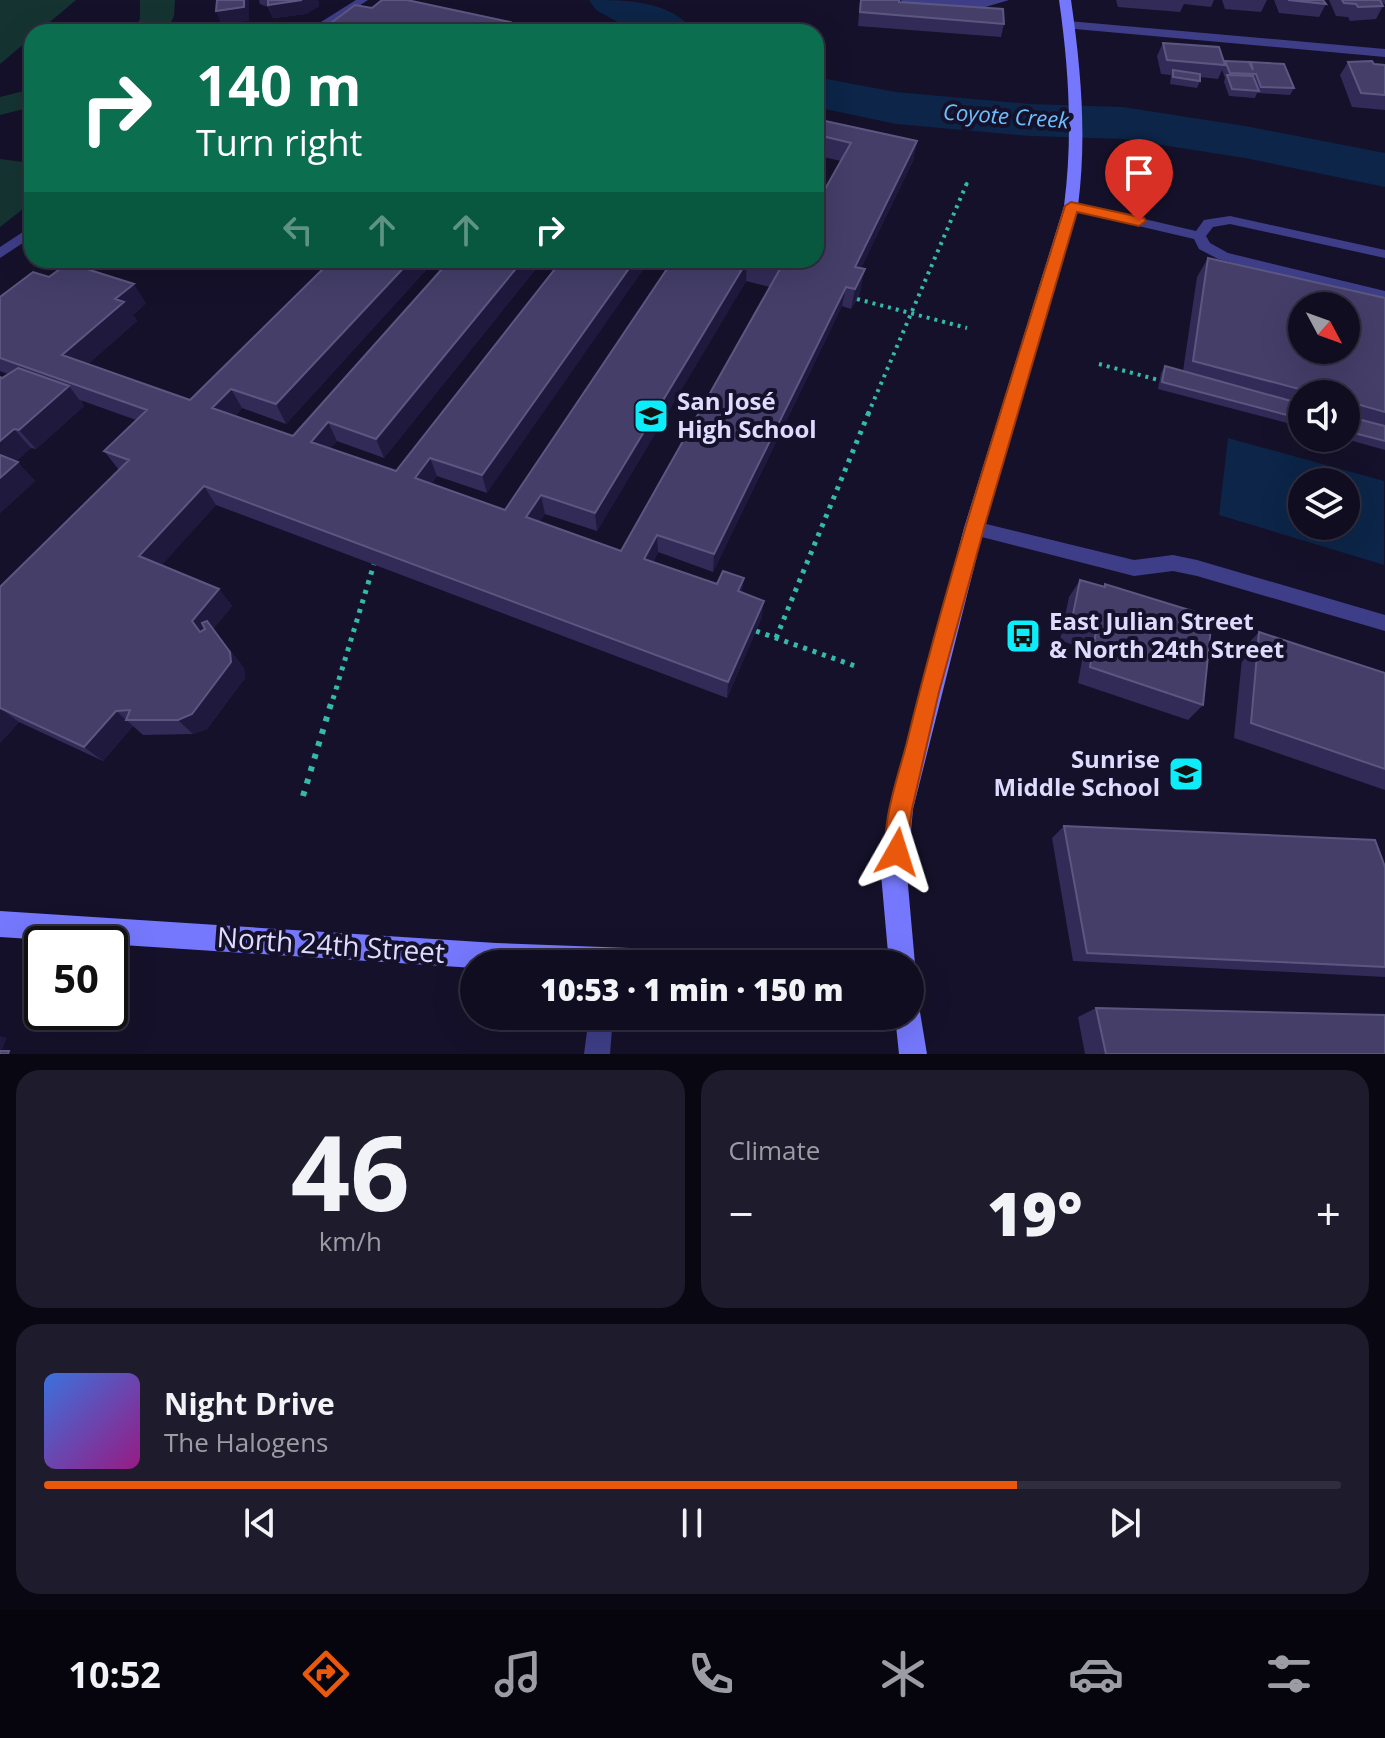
<!DOCTYPE html>
<html lang="en">
<head>
<meta charset="utf-8">
<style>
  body { margin:0; font-family:"Open Sans",sans-serif; background:#1e1b2d; color:#f1f3f6; height:100vh; display:flex; flex-direction:column; font-size:30px; white-space:nowrap }
  * { box-sizing:border-box; margin:0 }
  p { font-size:26px; color:#9c9ca5 }
  .icon { flex:none; width:44px; height:44px; fill:none; stroke:currentColor; stroke-width:2; stroke-linecap:round; stroke-linejoin:round }
  .map { position:relative; height:1054px; overflow:hidden }
  .sheet { display:flex; flex-direction:column; gap:16px; padding:16px; background:#090712; flex:1 }
  .sheet>* { flex:none }
  .guide { position:absolute; left:24px; top:24px; width:800px; height:244px; border-radius:24px; box-shadow:0 8px 32px #0002,0 0 0 2px #302d3e; background:#0b6e4f; color:#fff; overflow:hidden }
  .needle { width:52px; rotate:131deg }
  .tools { position:absolute; left:1288px; top:292px; display:grid; gap:16px }
  .tools a { display:grid; place-items:center; width:72px; height:72px; border-radius:50%; background:#100d20; box-shadow:0 8px 32px #0002,0 0 0 2px #302d3e; font-size:40px }
  .speed { position:absolute; left:24px; top:926px; display:flex; gap:16px; font-size:40px; font-weight:700; text-align:center }
  .speed>* { display:grid; place-content:center; width:104px; height:104px; border-radius:50%; background:#100d20; box-shadow:0 8px 32px #0002,0 0 0 2px #302d3e; line-height:1 }
  .speed .limit { border:4px solid #111; border-radius:12px; background:#fff; color:#111 }
  .pin { position:absolute; display:grid; place-items:center; width:68px; height:68px; color:#fff; margin:-82px -34px; border-radius:50% 50% 50% 0; rotate:-45deg; box-shadow:0 0 8px #0007 }
  .pin .icon { rotate:45deg }
  .me { position:absolute; width:88px; margin:-44px; rotate:6deg; stroke-linejoin:round; filter:drop-shadow(0 0 6px #0008) }
  .turn { display:flex; align-items:center; gap:28px; height:168px; padding:0 40px; font-size:36px }
  .turn .icon { width:104px; height:104px; stroke-width:2.5 }
  .turn b { display:block; font-size:56px; line-height:68px }
  .lanes { display:flex; align-items:center; height:76px; padding:0 40px; background:#0003; justify-content:center; gap:40px; direction:ltr }
  .lanes .off { opacity:.35 }
  .big { font-size:60px; font-weight:800; line-height:1.1 }
  .sheet .widget { flex:1; display:flex; flex-direction:column; justify-content:center; gap:12px; min-width:0; padding:0 28px; border-radius:24px; background:#1e1b2d }
  .sheet .dial { align-items:center; gap:0 }
  .dial b { font-size:104px; line-height:1 }
  .song { display:flex; align-items:center; gap:24px }
  .cover { width:96px; height:96px; border-radius:12px; background:linear-gradient(135deg,hsl(220 70% 55%),hsl(310 70% 35%)) }
  .played { height:8px; border-radius:4px; background:linear-gradient(90deg,#ea580c 75%,#302d3e 75%) }
  .keys { display:flex; justify-content:space-around; direction:ltr }
  .heat { display:flex; justify-content:space-between; align-items:center; font-size:44px; direction:ltr }
  .sheet .tiles { flex:1; display:grid; gap:16px; grid-template-columns:1fr 1fr }
  .widget:last-child { grid-column:span 2 }
  .trip { position:absolute; left:460px; top:950px; width:464px; height:80px; border-radius:40px; background:#100d20; box-shadow:0 8px 32px #0002,0 0 0 2px #302d3e; font-weight:800; line-height:80px; text-align:center }
  .dock { display:flex; height:128px; justify-content:space-around; align-items:center; background:#06050d; color:#9c9ca5 }
  .dock .icon { width:56px; height:56px }
  .dock .active { color:#ea580c }
  .dock b { font-size:36px; color:#f1f3f6 }
  .map>svg:first-child { display:block }
</style>
</head>
<body>
<div class="map">
<svg width="1385" height="1054" viewBox="0 0 1385 1054">
  <rect width="100%" height="100%" fill="#15112a"/>
  <path fill="#153431" d="M0,0H76L38,32H32V37L0,64Z
    M140,0H175L174,16L166,32H132L140,19Z
    M32,89V107L0,115V97Z
    M0,159L32,163V202L0,227Z"/>
  <path fill="#0c2548" fill-rule="evenodd" d="M1228,438L1384,481V565L1219,515ZM1302,482H1346V526H1302Z"/>
  <g fill="none" stroke-linecap="round" stroke-linejoin="round">
    <path fill="#0c2548" fill-rule="evenodd" d="M589,0C627,0 670,0 695,32H636L596,10Z
      M816,77L896,92L1030,104L1123,107L1245,126L1385,153V187L1245,158L1123,139L1030,136L896,124L816,107Z"/>
    <path stroke="#34baab" stroke-width="3" stroke-dasharray="3 4" stroke-linecap="butt" d="M966,185L968,181"/>
    <path stroke="#34baab" stroke-width="4" stroke-dasharray="3 5" stroke-linecap="butt" d="M857,299L967,328
      M1099,364L1166,382
      M868,414L967,183"/>
    <path stroke="#34baab" stroke-width="5" stroke-dasharray="4 6" stroke-linecap="butt" d="M756,631L858,667
      M776,638L869,412
      M333,699L374,564"/>
    <path stroke="#34baab" stroke-width="6" stroke-dasharray="5 8" stroke-linecap="butt" d="M303,796L333,697"/>
    <path fill="#3e3e88" fill-rule="evenodd" d="M356,0H368L319,32H305Z
      M900,0H1009L982,8L905,3Z
      M1071,202L1196,231L1204,220L1230,216L1385,250V258L1230,224L1213,227L1206,236L1210,243L1228,253L1385,291V301L1218,259L1199,249L1194,239L1066,209L1064,206Z
      M32,226V237L0,258V247Z
      M974,521L1134,560L1173,555L1197,560L1385,615V631L1197,576L1173,571L1134,576L974,535L968,533L965,528L968,523Z
      M589,1016H613L610,1054H584Z"/>
    <path fill="#3e3e88" fill-rule="evenodd" d="M1068,21L1385,49V57L1064,28L1062,25Z"/>
    <path fill="#7578fc" fill-rule="evenodd" d="M1059,0H1071C1081,69 1087,137 1078,206L984,528L913,809L907,874L915,964L910,974V964H889L881,874L889,809L964,528L1064,206C1073,137 1069,69 1059,0Z
      M0,911L496,943L711,951L720,955L724,964H474V968L0,937Z
      M910,1003L919,1006L927,1054H899L895,1016H910Z"/>
  </g>
  <path fill="#322b58" fill-rule="evenodd" d="M259,0H318L319,6L306,14L273,18L268,7L260,4Z
    M860,0H899V2L1004,24L1001,37L858,26Z
    M1116,0H1214L1211,7L1184,4L1180,12L1118,7Z
    M1222,0H1267L1261,12L1225,9Z
    M1274,0H1323L1326,4L1319,17L1279,13Z
    M1329,0H1385V4L1381,2L1383,6L1376,19L1350,21L1348,17L1336,16Z
    M1163,43L1224,63L1225,61L1250,64L1251,62L1294,88L1290,95L1257,93L1255,98L1229,96L1224,82L1225,78L1222,70L1218,79L1200,77V81L1197,88L1170,84L1171,75L1161,74L1157,56Z
    M1348,62L1385,65V110L1352,107L1340,75Z
    M816,119L917,141L913,161L861,268V289L857,299L851,309L842,306L713,572L658,552L653,562L742,593L762,617L727,698L216,505L161,565L219,589L232,606L213,629L244,668L245,678L207,729L193,734L143,735L133,726L103,761L19,722L0,743V587L119,470L104,451L136,420L80,400L84,406L36,449L31,448L16,461L35,481L0,513L2,378L8,374L0,371V297L49,277L146,303L133,315L137,321L88,364L190,400L332,260H435L286,424L242,408L235,416L293,436L450,260H543L384,458L337,441L330,448L396,471L562,260L487,493L437,476L431,484L505,510L673,261L668,260H816L841,161L819,156ZM746,281L770,287L621,551L539,522L545,514L597,531Z
    M1208,258L1385,298V450L1342,438H1346V394H1302V427L1158,389L1161,373L1165,366L1183,371L1197,277Z
    M1080,580L1103,587L1105,584L1203,705L1188,720L1078,683L1084,649L1060,640L1069,597Z
    M1259,632L1385,673V790L1234,738L1243,649Z
    M1064,826L1385,867V977L1073,961L1052,838Z
    M1096,1008L1385,1054H1085L1078,1017Z"/>
  <path fill="#1f193e" d="M244,0H249V21L221,24L216,11Z
    M302,0H318L319,6L306,14L273,18L268,5Z
    M510,22L512,32L501,30Z
    M822,136L819,156L816,161V145Z
    M917,141L913,161L852,287L855,267Z
    M411,260H435L286,424L276,404Z
    M523,260H543L384,458L376,439Z
    M635,260H650L487,493L482,475Z
    M747,261L746,281L597,531L595,513Z
    M865,269L861,289L851,309L855,289Z
    M134,284L146,303L133,315L137,321L76,375L62,355L115,299Z
    M846,287L842,306L713,572L714,554Z
    M69,386L84,406L36,449L19,430Z
    M231,389L242,408L224,427L212,408Z
    M328,422L337,441L320,460L311,442Z
    M14,429L31,448L7,470L0,462V441Z
    M430,458L437,476L422,497L415,478Z
    M18,462L35,481L0,513V478Z
    M204,486L216,505L154,574L139,556Z
    M541,495L545,514L531,535L526,517Z
    M657,535L658,552L645,576L644,559Z
    M744,578L742,595L738,591Z
    M219,589L232,606L213,629L244,668L245,678L207,729L193,734L178,720L200,632L192,621Z
    M764,601L762,617L727,698L728,682Z
    M0,708L19,722L0,743Z
    M116,711L133,726L103,761L84,747Z
    M0,1036L7,1038L0,1054Z"/>
  <path fill="#443e69" stroke="#5c5781" stroke-width="2" fill-rule="evenodd" d="M217,0H244V7L216,11Z
    M268,0H302L268,5Z
    M382,0H407L510,22L501,30L509,32H319L355,5L372,8Z
    M861,0H899V2L1003,9L1004,24L860,12Z
    M1288,0H1323L1326,4Z
    M1342,0H1380L1383,6L1358,7L1356,4L1344,3Z
    M1163,43L1219,47L1225,65L1167,60Z
    M1225,61L1249,62L1253,70L1251,62L1284,64L1294,88L1261,87L1256,74L1230,73Z
    M1372,61L1374,64L1385,65V95L1361,93L1348,62Z
    M1173,70L1200,74V81L1173,77Z
    M1227,75L1253,76L1259,91L1232,89Z
    M816,119L917,141L855,267L865,269L855,289L846,287L714,554L657,535L644,559L717,584L723,571L744,578L738,591L764,601L728,682L204,486L139,556L219,589L192,621L200,632L205,629L202,623L207,621L230,652L231,662L192,714L178,720H126L130,710L116,711L84,747L0,708V587L129,460L104,451L147,410L0,358V297L33,272L49,277L68,263L134,284L115,299L124,302L62,355L190,400L332,260H411L276,404L231,389L212,408L293,436L450,260H523L376,439L328,422L311,442L396,471L562,260H635L482,475L430,458L415,478L505,510L673,260H816V205L851,143L822,136L816,145ZM747,261L780,269L621,551L526,517L541,495L595,513Z
    M1208,258L1385,298V412L1346,401V394H1318L1193,361ZM1302,306H1346V350H1302Z
    M1165,366L1302,404V419L1162,382Z
    M18,368L69,386L19,430L14,429L0,441V377L2,378Z
    M1346,416L1385,426V441L1346,431Z
    M0,455L18,462L0,478Z
    M1080,580L1105,587V584L1212,617L1203,705L1090,667L1096,632L1071,624Z
    M1259,632L1385,673V769L1251,723Z
    M1064,826L1375,840L1385,867V967L1087,953Z
    M1096,1008L1385,1015V1054H1106Z
    M0,1051H9L8,1054H0Z"/>
  <path fill="#ea580c" stroke="#983908" stroke-width="2" d="M1071,202L1144,218L1146,221L1139,226L1077,212L984,528L939,692L912,809L905,860L897,864L889,860C877,833 900,771 907,742C951,561 1010,384 1065,206Z"/>
  <defs>
    <symbol id="school-square" viewBox="-11 -11 22 22"><rect x="-9" y="-9" width="18" height="18" rx="4" fill="#0cedf9" stroke="#15112a"/><path d="M0-5L7-2L0 1L-7-2ZM-4 1L0 2.5L4 1V4Q0 6-4 4Z" fill="#111"/></symbol>
    <symbol id="bus-square" viewBox="-11 -11 22 22"><rect x="-9" y="-9" width="18" height="18" rx="4" fill="#0cedf9" stroke="#15112a"/><path d="M-5-6H5V4H4V6H2V4H-2V6H-4V4H-5ZM-3.5-4V0h7V-4ZM-3.5 1.2v1.5H-2V1.2ZM2 1.2v1.5H3.5V1.2Z" fill="#111"/></symbol>
  </defs>
  <g fill-rule="evenodd">
    <use href="#school-square" x="631" y="396" width="40" height="40"/>
    <use href="#bus-square" x="1003" y="616" width="40" height="40"/>
    <use href="#school-square" x="1166" y="754" width="40" height="40"/>
  </g>
  <g text-anchor="middle" stroke-width="8" stroke-linejoin="round" paint-order="stroke">
    <g font-size="22" font-style="italic" fill="#6cc0fc" stroke="#15112a">
      <text transform="translate(1006 116) rotate(4)" y="8">Coyote Creek</text>
    </g>
    <g font-size="24" font-weight="bold" fill="#dedbfe" stroke="#15112a" text-anchor="start">
      <text x="677" y="410">San José<tspan x="677" dy="28">High School</tspan></text>
      <text x="1049" y="630">East Julian Street<tspan x="1049" dy="28">&amp; North 24th Street</tspan></text>
      <text x="1160" y="768" text-anchor="end">Sunrise<tspan x="1160" dy="28">Middle School</tspan></text>
    </g>
    <g font-size="28" fill="#dedbfe" stroke="#15112a">
      <text transform="translate(331 945) rotate(4)" y="10">North 24th Street</text>
    </g>
  </g>
</svg>
<div class="tools">
<a><svg class="needle" viewBox="-14 -14 28 28"><path d="M0-13l5 13h-10z" fill="#e53935"/><path d="M0 13l5-13h-10z" fill="#9c9ca5"/></svg></a>
<a><svg class="icon" aria-label="sound" viewBox="0 0 24 24"><path d="M4 9h4l5-4v14l-5-4H4zM17 9q2 3 0 6"/></svg></a>
<a><svg class="icon" aria-label="layers" viewBox="0 0 24 24"><path d="M12 4l9 5-9 5-9-5zM3 14l9 5 9-5"/></svg></a>
</div>
<div class="speed"><div class="limit">50</div></div>
<div class="pin" style="left:1139px;top:221px;background:#d93025"><svg class="icon" aria-label="arrive" viewBox="0 0 24 24"><path d="M6 21V4h12l-3 4 3 4H6"/></svg></div>
<svg class="me" style="left:897px;top:852px" viewBox="-20 -20 40 40"><path d="M0-17L14 15 0 8-14 15z" fill="#ea580c" stroke="#fff" stroke-width="4"/></svg>
<div class="trip">10:53 · 1 min · 150 m</div>
<div class="guide">
<div class="turn"><svg class="icon" aria-label="right" viewBox="0 0 24 24"><path d="M7 20v-9h11M14 6l5 5-5 5"/></svg><div><b>140 m</b>Turn right</div></div>
<div class="lanes"><svg class="icon off" aria-label="left" viewBox="0 0 24 24"><path d="M17 20v-9H6M10 6l-5 5 5 5"/></svg><svg class="icon off" aria-label="ahead" viewBox="0 0 24 24"><path d="M12 20V5M6 11l6-6 6 6"/></svg><svg class="icon off" aria-label="ahead" viewBox="0 0 24 24"><path d="M12 20V5M6 11l6-6 6 6"/></svg><svg class="icon" aria-label="right" viewBox="0 0 24 24"><path d="M7 20v-9h11M14 6l5 5-5 5"/></svg></div>
</div>
</div>
<section class="sheet">
<div class="tiles">
<div class="widget dial"><b>46</b><p>km/h</p></div>
<div class="widget"><p>Climate</p>
<div class="heat"><a>−</a><b class="big">19°</b><a>+</a></div>
</div>
<div class="widget">
<div class="song"><i class="cover"></i><div><b>Night Drive</b><p>The Halogens</p></div></div>
<div class="played"></div>
<div class="keys"><svg class="icon" aria-label="previous" viewBox="0 0 24 24"><path d="M18 5L8 12l10 7zM5 5v14"/></svg><svg class="icon" aria-label="pause" viewBox="0 0 24 24"><path d="M8 5v14M16 5v14"/></svg><svg class="icon" aria-label="next" viewBox="0 0 24 24"><path d="M6 5l10 7-10 7zM19 5v14"/></svg></div>
</div>
</div>
</section>
<nav class="dock">
<b>10:52</b>
<svg class="icon active" aria-label="directions" viewBox="0 0 24 24"><path d="M12 3l9 9-9 9-9-9zM9 14v-3h6M13 9l2 2-2 2"/></svg>
<svg class="icon" aria-label="music" viewBox="0 0 24 24"><path d="M9 18V5l10-2v13"/><circle cx="6" cy="18" r="3"/><circle cx="16" cy="16" r="3"/></svg>
<svg class="icon" aria-label="phone" viewBox="0 0 24 24"><path d="M5 4h4l2 5-3 2q2 4 5 5l2-3 5 2v4C11 20 4 13 5 4z"/></svg>
<svg class="icon" aria-label="climate" viewBox="0 0 24 24"><path d="M12 3v18M4 7l16 10M4 17L20 7"/></svg>
<svg class="icon" aria-label="car" viewBox="0 0 24 24"><path d="M5 17H2v-5l4-1 3-4h7l3 4 3 1v5h-3M9 17h6M6 11h13"/><circle cx="7" cy="17" r="2"/><circle cx="17" cy="17" r="2"/></svg>
<svg class="icon" aria-label="filters" viewBox="0 0 24 24"><path d="M4 7h16M4 17h16"/><circle cx="9" cy="7" r="2"/><circle cx="15" cy="17" r="2"/></svg>
</nav>
</body>
</html>
